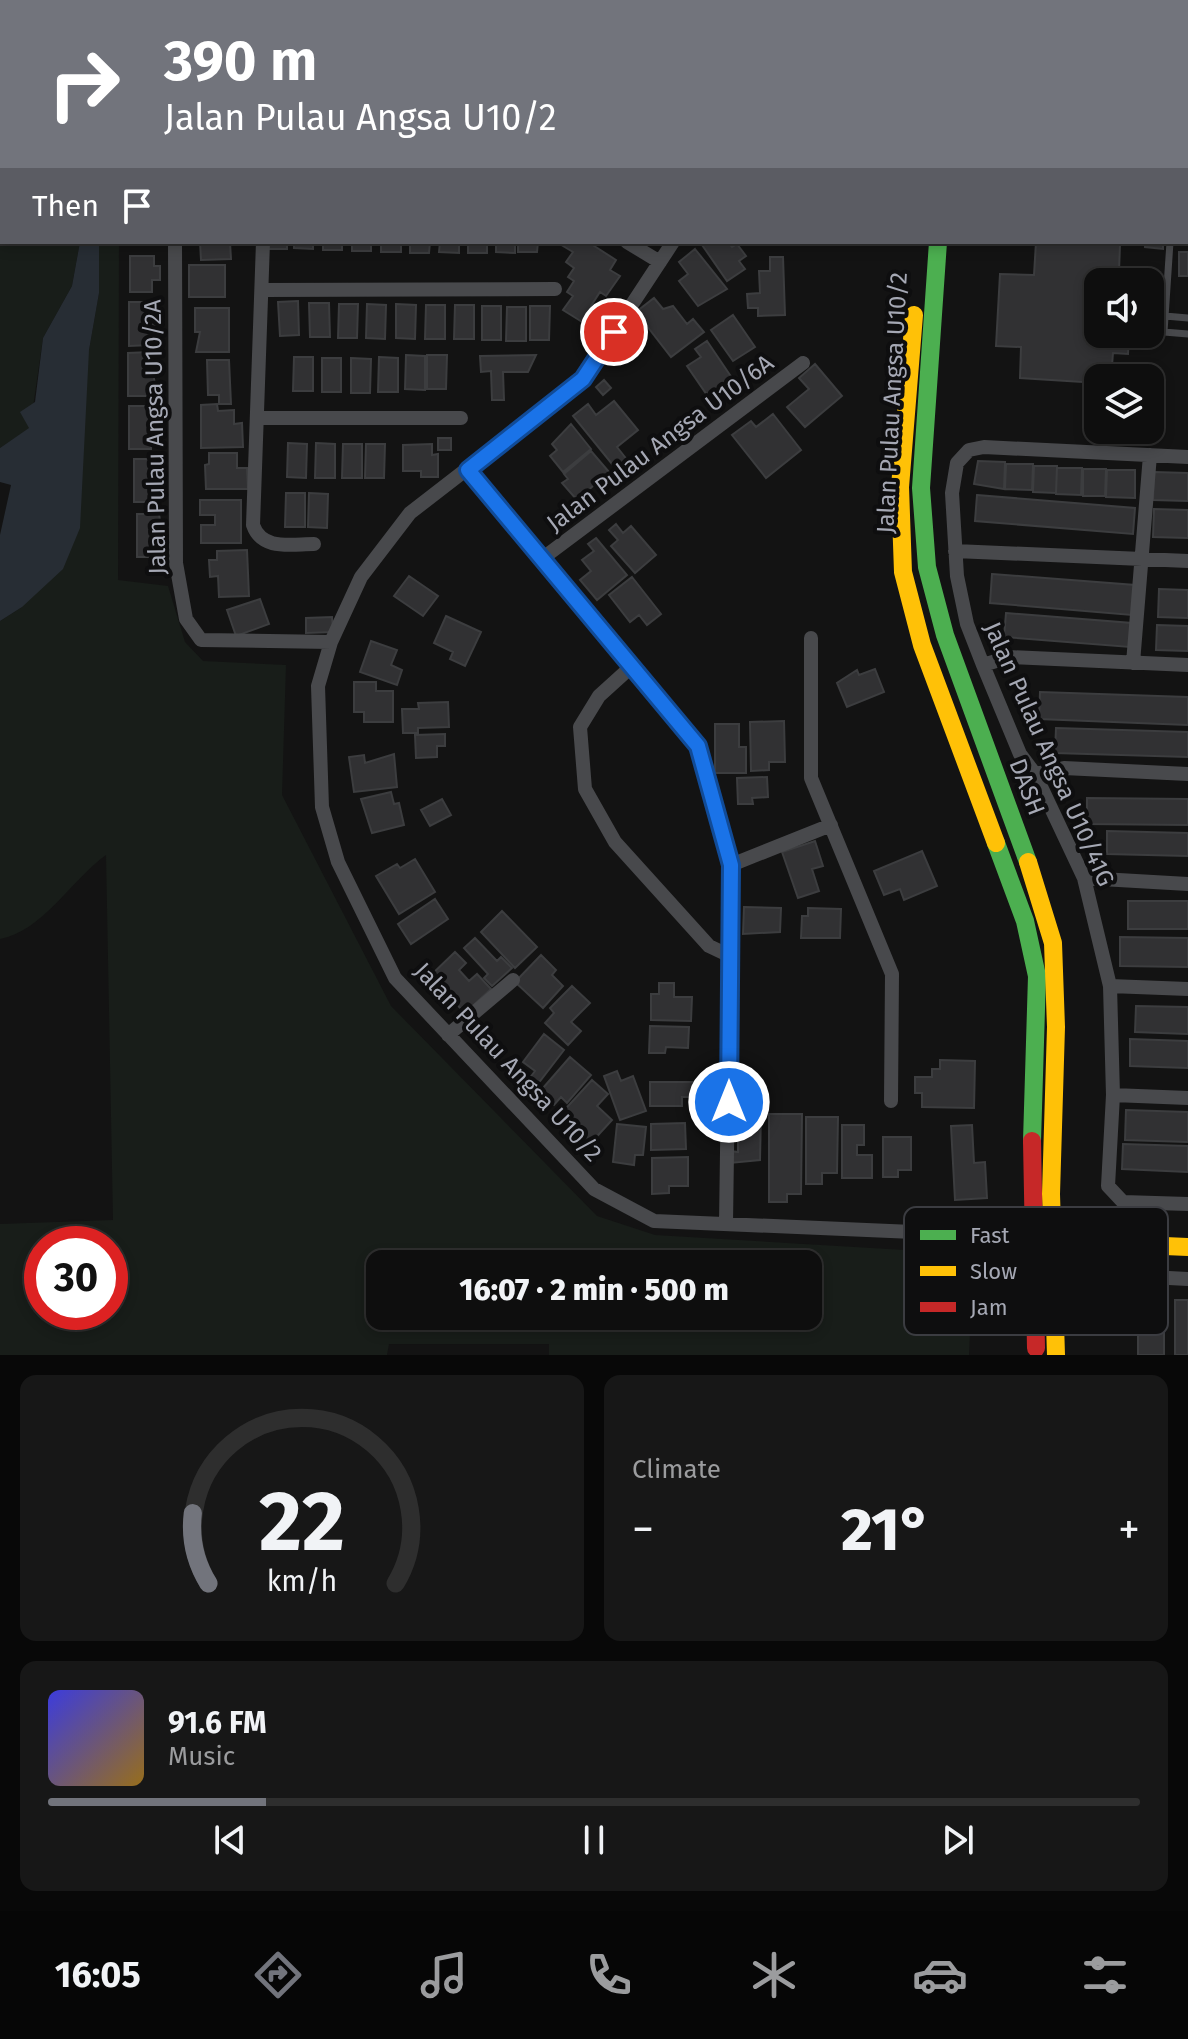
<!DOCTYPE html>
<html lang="en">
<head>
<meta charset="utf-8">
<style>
  body { margin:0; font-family:"Fira Sans",sans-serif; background:#171717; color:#f1f3f6; height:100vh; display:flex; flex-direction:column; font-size:30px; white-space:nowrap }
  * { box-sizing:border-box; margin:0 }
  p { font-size:26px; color:#9b9c9e }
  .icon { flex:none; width:44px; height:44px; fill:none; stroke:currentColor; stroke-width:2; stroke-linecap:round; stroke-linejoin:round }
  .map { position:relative; height:1355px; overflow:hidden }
  .details { display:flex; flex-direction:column; gap:20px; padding:20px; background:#080808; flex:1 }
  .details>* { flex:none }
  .banner { position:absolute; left:0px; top:0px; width:1188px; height:244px; box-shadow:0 4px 12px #0003,0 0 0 2px #2e2e2e; background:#72747c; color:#fff; overflow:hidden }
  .tools { position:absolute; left:1084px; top:268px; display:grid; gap:16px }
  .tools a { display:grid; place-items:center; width:80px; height:80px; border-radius:16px; background:#0e0e0e; box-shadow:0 4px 12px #0003,0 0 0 2px #2e2e2e; font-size:40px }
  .speed { position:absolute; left:24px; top:1226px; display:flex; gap:16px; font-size:40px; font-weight:700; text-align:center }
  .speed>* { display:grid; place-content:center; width:104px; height:104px; border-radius:50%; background:#0e0e0e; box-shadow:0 4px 12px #0003,0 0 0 2px #2e2e2e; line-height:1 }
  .speed .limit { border:12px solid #d22; background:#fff; color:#111 }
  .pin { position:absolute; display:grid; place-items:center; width:68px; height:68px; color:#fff; margin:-34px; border:4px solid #fff; border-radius:50%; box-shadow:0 2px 8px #0007 }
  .me { position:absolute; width:88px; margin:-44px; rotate:0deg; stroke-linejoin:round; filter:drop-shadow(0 0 6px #0008) }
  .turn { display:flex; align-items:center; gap:28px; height:168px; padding:0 32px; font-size:36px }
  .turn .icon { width:104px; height:104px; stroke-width:2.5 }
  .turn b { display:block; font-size:56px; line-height:68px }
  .then { display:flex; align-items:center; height:76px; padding:0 32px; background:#0003; gap:16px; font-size:30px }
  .big { font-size:60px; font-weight:800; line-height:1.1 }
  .details .card { flex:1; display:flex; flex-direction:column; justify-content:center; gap:12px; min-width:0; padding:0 28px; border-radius:16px; background:#171717 }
  .details .dial { align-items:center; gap:0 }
  .dial svg { height:208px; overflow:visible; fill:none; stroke:#2e2e2e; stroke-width:7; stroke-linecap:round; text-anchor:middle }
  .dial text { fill:#f1f3f6; stroke:none }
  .song { display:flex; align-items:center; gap:24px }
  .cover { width:96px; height:96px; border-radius:12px; background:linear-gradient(135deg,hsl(240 70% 55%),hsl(40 70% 35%)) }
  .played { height:8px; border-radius:4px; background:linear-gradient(90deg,#72747c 20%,#2e2e2e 20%) }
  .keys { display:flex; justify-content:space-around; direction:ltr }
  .heat { display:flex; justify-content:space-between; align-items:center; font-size:44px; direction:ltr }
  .details .tiles { flex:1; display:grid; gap:20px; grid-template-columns:1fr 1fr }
  .card:last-child { grid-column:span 2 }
  .trip { position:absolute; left:366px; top:1250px; width:456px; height:80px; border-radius:16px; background:#0e0e0e; box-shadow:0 4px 12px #0003,0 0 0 2px #2e2e2e; font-weight:800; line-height:80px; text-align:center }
  .dock { display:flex; height:128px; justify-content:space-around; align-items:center; background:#060606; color:#9b9c9e }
  .dock .icon { width:56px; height:56px }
  .dock .current { color:#72747c }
  .dock b { font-size:36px; color:#f1f3f6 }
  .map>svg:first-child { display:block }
</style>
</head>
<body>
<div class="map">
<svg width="1188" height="1355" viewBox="0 0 1188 1355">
  <rect width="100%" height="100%" fill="#131313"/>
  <path fill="#181d19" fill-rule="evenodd" d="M0,132L2,242H80L72,286L43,338L30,428L0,448Z
    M99,242H119L118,580L168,586L185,642L203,661L286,665L282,795L391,1006L597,1216L655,1235L1006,1256L970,1332L969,1355H549V1344H389L387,1355H0V1224L113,1220L106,855C72,879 43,931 0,939V621L22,607L89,350L99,293ZM42,1244H110V1312H42ZM380,1264H808V1316H380Z"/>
  <path fill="#272d34" d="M80,242H99V293L89,350L80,528L63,569L22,607L0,621V535L11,485L0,482V448L29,428L20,412L35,402L43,338L72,286Z"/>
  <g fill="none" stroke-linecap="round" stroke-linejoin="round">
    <path stroke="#272d34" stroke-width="4" d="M984,2L986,0"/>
  </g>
  <path fill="#313133" stroke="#3c3d3f" stroke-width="2" d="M200,242H230L231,259L201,260Z
    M267,242H287V249H267Z
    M294,242H313V249L294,248Z
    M323,242H342V250H323Z
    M352,242H371V251H352Z
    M381,242H401V252H381Z
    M410,242H430L429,253H410Z
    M440,242H459V253L439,252Z
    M468,242H487V253H468Z
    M496,242H515V253L496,252Z
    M518,242H538L537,252H518Z
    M588,242L616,260L610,270L620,276L606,296L600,292L591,306L597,310L587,325L563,310L573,296L567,292L574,281L568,277L574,268L566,262L573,252L558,243Z
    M700,242H728L732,247L737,244L746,256L739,261L745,269L727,281Z
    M1036,242L1120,245L1119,271L1133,272L1132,282H1098V334H1129L1128,354L1113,353L1111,378H1098V383L1020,378L1021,347L996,346L1000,274L1034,275Z
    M1145,242H1163V249L1145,247Z
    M695,249L727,289L698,306L679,281L688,274L679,262Z
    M1179,252H1188V276H1179Z
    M130,256H154V266H160V280H152V292H130Z
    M770,257H783L785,315L758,316V308H748L747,294L760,293L759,271H770Z
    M189,265H225V297H189Z
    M654,298L663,309L673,306L687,324L693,319L704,332L671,357L636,312Z
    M298,301L299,335L280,336L278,302Z
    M129,302H152L157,334H151V345L129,346Z
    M309,303H329L330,337H310Z
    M339,304H358L357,338H338Z
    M367,304L386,305L385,339L366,338Z
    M396,304L416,305L415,339L396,338Z
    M426,305H445V339H425Z
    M455,305H474V339H454Z
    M482,306H501V340H482Z
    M530,306H550L549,340H530Z
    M507,307H526V341H506Z
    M195,308H229V352H196L200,332H195Z
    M733,315L755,347L733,361L711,330Z
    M707,341L732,378L707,395L687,366L701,357L695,349Z
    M150,352L155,385H149L150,396H128V353Z
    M406,355L425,356V390L405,389Z
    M427,355H447L446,389H427Z
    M536,355L528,372H503L504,400H492L491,371L481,372L480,356Z
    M294,357H313V391H293Z
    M379,357L398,358V392H378Z
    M322,358H341V392H322Z
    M351,358L371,359L370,393H351Z
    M207,360H229L231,404H219V395H208Z
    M815,364L842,396L805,427L787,407L809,389L799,378Z
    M604,380L611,388L603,395L596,387Z
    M614,401L638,430L617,447L632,466L621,475L573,416L588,404L596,415Z
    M217,404L218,411L234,410V424L242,423L243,447L201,448V405Z
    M129,406H152L156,438H151V449H129Z
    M773,414L801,450L766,478L732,435L751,421L756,427Z
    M571,424L591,449L563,472L550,456L557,450L552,444Z
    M438,438H451V450H438Z
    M288,443L307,444L306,478L287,477Z
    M316,443L335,444V478H315Z
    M343,444H362V478H342Z
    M366,444H385L384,478H365Z
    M432,444V455L438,454V477H421V471H403V445Z
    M591,451L609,472L577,500L562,483L568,479L564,474Z
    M209,453H237V468H247L248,489H206L205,465L209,464Z
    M134,459H156L161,491H156V502H134Z
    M978,461L1005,462L1004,489L974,484Z
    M1006,464H1033L1032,490L1005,489Z
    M1034,466H1057L1056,493L1033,492Z
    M1057,468H1082L1081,495L1056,494Z
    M1083,469H1106L1105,496H1083Z
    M1107,470H1135V498L1106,497Z
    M1154,472L1188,473V501L1153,500Z
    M286,493H305V527H285Z
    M309,493L328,494L327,528L308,527Z
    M977,495L1135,508L1133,534L975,521Z
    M200,500H241V543H201V525H215V515H200Z
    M1154,509L1188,510V538L1153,537Z
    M137,514H159L164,546H159V557H137Z
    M616,524L623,533L631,526L656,555L635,573L611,546L618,540L609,530Z
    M596,538L627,575L597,600L580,580L591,571L582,560L594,551L588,544Z
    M247,550L249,596L219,597L218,576L210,577L209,560H217V551Z
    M992,574L1135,585L1132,615L990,603Z
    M409,576L438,596L423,616L394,596Z
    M632,577L661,614L647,625L639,615L630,622L609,595Z
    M1159,589L1188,590V618L1158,617Z
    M260,599L269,624L236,636L227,610Z
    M1006,613L1132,623L1130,647L1004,637Z
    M446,616L481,632L465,666L450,659L453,652L434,643Z
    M332,617L333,632L306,633V618Z
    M1157,625L1188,626V651L1156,650Z
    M371,641L397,650L391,665L402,670L397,685L360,672Z
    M875,669L884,692L847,707L837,683L857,670L859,675Z
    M354,682H376V691H393V722H364V712H354Z
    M1040,692L1188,697V725L1039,719Z
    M448,702L449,727L418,728V733H403L402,709H419L418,703Z
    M784,721L785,762H769V770L751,771L750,722Z
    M715,724H739V747H746V773H715Z
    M1056,728L1188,732V757L1055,753Z
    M445,734V746H437V757L416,758L415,735Z
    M394,754L397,787L354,792L349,757L364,755L365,763Z
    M767,777L768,797L752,798L753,804H738L737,778Z
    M391,792L394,804L399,803L404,825L372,833L361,799Z
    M1087,798L1188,799V825L1087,824Z
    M442,799L451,815L430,826L421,810Z
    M1107,831L1188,833V856L1107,854Z
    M815,841L823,866L812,869L819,891L798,898L782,852Z
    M922,851L937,886L904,900L900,889L884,895L874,871Z
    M415,859L435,892L399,914L376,876L397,864L400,868Z
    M435,899L448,919L411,944L398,924Z
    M1128,901H1188V929H1128Z
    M744,907L781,908L780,932L743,934Z
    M808,908L841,909L840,938H801L802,916H808Z
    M502,911L537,947L515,968L481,932Z
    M1120,937L1188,938V967L1120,966Z
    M475,938L497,961L501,957L512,968L492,986L484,978L488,974L464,948Z
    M455,952L466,963L459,970L469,981L477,974L491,989L465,1013L430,976Z
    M541,955L556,970L552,975L563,986L543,1008L515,982Z
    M659,983H674V997H692L691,1021L651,1020V994H659Z
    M572,986L590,1003L571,1022L581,1031L568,1045L545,1023L554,1013L550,1008Z
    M1136,1006L1188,1007V1034L1135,1032Z
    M650,1026L689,1027L688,1048L666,1047L665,1053H649Z
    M544,1034L564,1050L537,1085L529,1079L535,1071L523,1062Z
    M1130,1039L1188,1041V1068L1130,1066Z
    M570,1057L591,1075L567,1103L561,1097L554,1105L550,1102L546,1105L536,1096Z
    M940,1060L975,1061L974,1108L922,1107V1093H915V1077H932V1069H940Z
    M617,1071L621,1081L633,1076L646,1111L620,1120L604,1076Z
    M592,1080L608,1094L597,1106L612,1120L589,1145L558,1117Z
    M650,1082H695V1097H682V1106H650Z
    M1126,1110L1188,1112V1142L1125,1140Z
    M738,1114H761L760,1160L730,1163V1151L738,1152Z
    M769,1114H802L801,1194H787V1202H769Z
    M806,1117H838L837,1173H822V1184H806Z
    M685,1123L686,1149L651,1150V1124Z
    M617,1124L646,1127L643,1155H635L634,1165L613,1162Z
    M842,1125H864V1145H857V1155H872V1178H842Z
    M972,1125L974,1163L985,1162L987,1198L955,1200L951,1126Z
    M883,1137H911V1170H898V1177H883Z
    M1123,1144L1188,1146V1172L1122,1169Z
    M688,1157V1186H669V1193L652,1194V1158Z
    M1138,1300H1164V1355H1138Z
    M1175,1300H1188V1355H1175Z"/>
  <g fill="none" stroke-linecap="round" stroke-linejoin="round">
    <path stroke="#48494c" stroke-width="7" d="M1186,195H1188
      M1170,242L1164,332L1188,334
      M1165,316L1188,318"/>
    <path stroke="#48494c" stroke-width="14" d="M758,0L760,2
      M889,0V2
      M175,2V0
      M253,2V0
      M1186,27L1188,28
      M1186,131H1188
      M175,242L176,563L186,619L201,640L331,642
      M263,242L253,525C262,551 291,544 314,544
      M627,242L660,262
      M673,242L583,379L410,513L361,577L331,642L318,686L322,807L338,862L395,978L594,1189L654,1221L1029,1237
      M262,290L555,289
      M257,418H461
      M1188,457L984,447L969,450L957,463L952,493L957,576L967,624L983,665L1020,754L1035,774L1084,878L1110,986L1113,1095L1108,1186L1123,1202L1188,1204
      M468,470L698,746L731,865L726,1224
      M955,551L1188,561
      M543,558L803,363
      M811,638V778L892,974L891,1101
      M1133,663L1150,455
      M983,665L1009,657L1188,665
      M631,667L599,696L580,727L585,789L615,842L709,946L728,955
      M1035,774L1064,768L1188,774
      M731,865L831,825
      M1084,878L1188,884
      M1110,986L1188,989
      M448,1035L513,980
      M1113,1095L1188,1098
      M1106,1282L1131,1276L1188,1279"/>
    <path stroke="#ffc107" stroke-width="18" d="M931,0V2
      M953,0V2
      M1029 1236a21 21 0 1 1 42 0a21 21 0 1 1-42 0Z
      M1071,1242L1188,1247"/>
    <path stroke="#c62828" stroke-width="18" d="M1186,165H1188"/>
    <path stroke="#4caf50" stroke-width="18" d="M938,242L921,488L927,567L945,635L1028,862
      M996,843L1025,921L1037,976L1032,1141"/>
    <path stroke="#ffc107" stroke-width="18" d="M914,315L900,487L903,572L922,645L996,843
      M1028,862L1053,943L1056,1027L1051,1194L1056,1355"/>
    <path stroke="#c62828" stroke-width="18" d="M1032,1141L1036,1348"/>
  </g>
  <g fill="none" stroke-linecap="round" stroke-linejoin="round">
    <defs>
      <path id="route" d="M614,332L583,379L468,470L698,746L731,865L729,1102"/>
    </defs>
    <use href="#route" stroke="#114b97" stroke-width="20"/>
    <use href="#route" stroke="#1a73e8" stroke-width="14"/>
  </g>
  <g text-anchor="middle" stroke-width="8" stroke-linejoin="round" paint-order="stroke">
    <g font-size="24" fill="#a5a8b4" stroke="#0e0e0f">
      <text transform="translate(892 403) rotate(-87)" y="8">Jalan Pulau Angsa U10/2</text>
      <text transform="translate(155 437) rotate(-91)" y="8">Jalan Pulau Angsa U10/2A</text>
      <text transform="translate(660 443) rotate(-37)" y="8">Jalan Pulau Angsa U10/6A</text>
      <text transform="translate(1049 754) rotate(66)" y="8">Jalan Pulau Angsa U10/41G</text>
      <text transform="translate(1027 787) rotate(69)" y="8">DASH</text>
      <text transform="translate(508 1062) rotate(47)" y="8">Jalan Pulau Angsa U10/2</text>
    </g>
  </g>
  <rect x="904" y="1207" width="264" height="128" rx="12" fill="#0e0e0f" stroke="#3b3c41" stroke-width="2"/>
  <rect x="920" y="1230" width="36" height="10" fill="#4caf50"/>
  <rect x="920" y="1266" width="36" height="10" fill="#ffc107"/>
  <rect x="920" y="1302" width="36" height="10" fill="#c62828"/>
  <g font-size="22" fill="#a5a8b4">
    <text x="970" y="1243">Fast</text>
    <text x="970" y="1279">Slow</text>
    <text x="970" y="1315">Jam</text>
  </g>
</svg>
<div class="tools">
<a><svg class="icon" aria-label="sound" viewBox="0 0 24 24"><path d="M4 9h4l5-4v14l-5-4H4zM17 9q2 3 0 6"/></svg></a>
<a><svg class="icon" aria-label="layers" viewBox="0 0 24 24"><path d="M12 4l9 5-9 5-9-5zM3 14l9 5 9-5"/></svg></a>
</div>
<div class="speed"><div class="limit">30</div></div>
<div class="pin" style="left:614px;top:332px;background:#d93025"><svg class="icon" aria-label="arrive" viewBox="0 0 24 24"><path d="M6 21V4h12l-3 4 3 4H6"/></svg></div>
<svg class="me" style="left:729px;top:1102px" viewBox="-20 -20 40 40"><circle r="17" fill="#1a73e8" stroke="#fff" stroke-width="3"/><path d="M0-11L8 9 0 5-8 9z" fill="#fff"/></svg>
<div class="trip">16:07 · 2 min · 500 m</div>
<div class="banner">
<div class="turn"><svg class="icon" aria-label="right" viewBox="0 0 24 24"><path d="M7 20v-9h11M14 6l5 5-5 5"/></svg><div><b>390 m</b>Jalan Pulau Angsa U10/2</div></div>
<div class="then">Then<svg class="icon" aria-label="arrive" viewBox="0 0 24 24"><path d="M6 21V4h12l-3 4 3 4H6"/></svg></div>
</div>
</div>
<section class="details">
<div class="tiles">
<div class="card dial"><svg viewBox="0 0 100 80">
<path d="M14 69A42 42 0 1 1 86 69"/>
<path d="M14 69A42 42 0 0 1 8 42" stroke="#72747c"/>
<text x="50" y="56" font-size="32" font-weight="700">22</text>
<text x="50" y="72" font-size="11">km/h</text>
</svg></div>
<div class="card"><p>Climate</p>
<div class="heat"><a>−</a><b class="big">21°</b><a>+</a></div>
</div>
<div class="card">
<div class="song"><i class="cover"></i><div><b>91.6 FM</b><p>Music</p></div></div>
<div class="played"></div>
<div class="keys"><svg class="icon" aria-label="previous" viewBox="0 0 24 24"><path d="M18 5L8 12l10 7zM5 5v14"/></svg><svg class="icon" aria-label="pause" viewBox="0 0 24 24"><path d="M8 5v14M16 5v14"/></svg><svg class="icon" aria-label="next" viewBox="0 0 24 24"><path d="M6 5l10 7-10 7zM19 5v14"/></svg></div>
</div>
</div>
</section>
<nav class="dock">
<b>16:05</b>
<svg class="icon current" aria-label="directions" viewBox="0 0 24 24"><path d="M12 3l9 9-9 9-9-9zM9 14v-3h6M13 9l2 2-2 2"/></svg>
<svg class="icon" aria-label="music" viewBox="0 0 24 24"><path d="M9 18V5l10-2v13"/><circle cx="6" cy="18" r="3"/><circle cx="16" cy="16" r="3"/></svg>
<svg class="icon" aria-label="phone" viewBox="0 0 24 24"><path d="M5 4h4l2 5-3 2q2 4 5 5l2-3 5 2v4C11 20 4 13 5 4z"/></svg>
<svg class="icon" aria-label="climate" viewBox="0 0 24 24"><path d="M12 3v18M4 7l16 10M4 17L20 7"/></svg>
<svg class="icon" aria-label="car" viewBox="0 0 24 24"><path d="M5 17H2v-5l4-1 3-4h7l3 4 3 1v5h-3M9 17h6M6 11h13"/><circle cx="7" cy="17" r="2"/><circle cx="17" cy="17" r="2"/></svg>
<svg class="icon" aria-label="filters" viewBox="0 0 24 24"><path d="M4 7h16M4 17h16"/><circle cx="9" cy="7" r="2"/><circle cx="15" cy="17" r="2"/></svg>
</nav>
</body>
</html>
